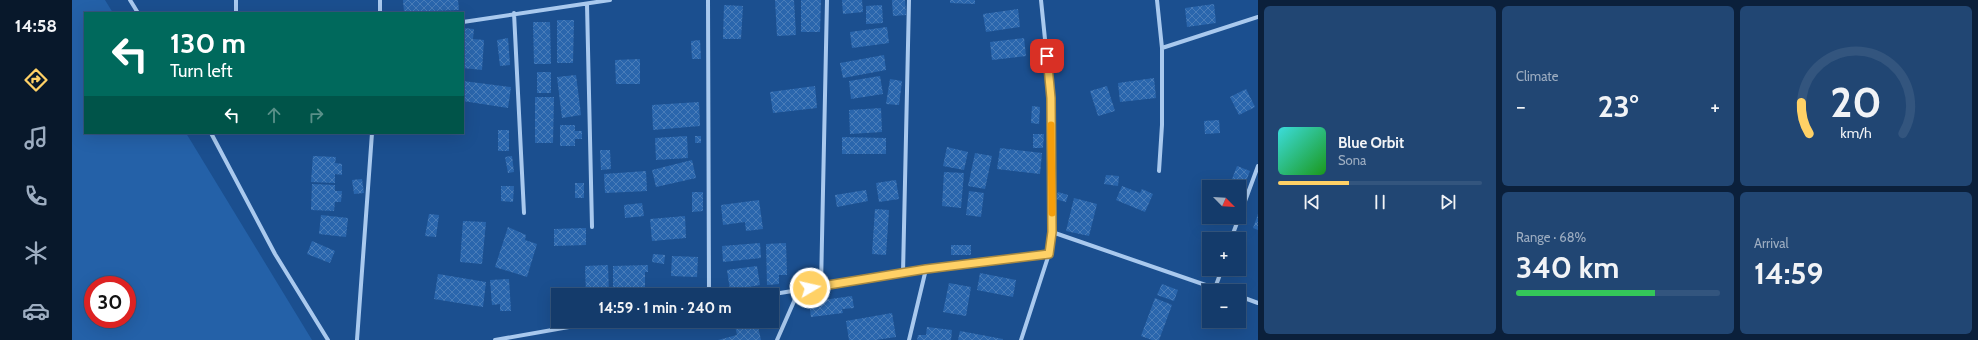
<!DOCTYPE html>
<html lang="en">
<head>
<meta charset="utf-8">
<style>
  body { margin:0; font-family:Cabin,sans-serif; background:#214673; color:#f1f3f6; height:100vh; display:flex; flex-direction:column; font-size:15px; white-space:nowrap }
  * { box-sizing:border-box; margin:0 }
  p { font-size:13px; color:#9dadc1 }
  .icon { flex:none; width:22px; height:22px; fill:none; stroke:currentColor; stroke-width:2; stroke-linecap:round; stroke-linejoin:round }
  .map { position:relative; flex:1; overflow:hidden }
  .drawer { display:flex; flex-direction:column; gap:6px; padding:6px; background:#0b203b; width:720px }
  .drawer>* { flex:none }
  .banner { position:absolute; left:12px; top:12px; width:380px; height:122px; border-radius:0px; box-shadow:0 4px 16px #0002,0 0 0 1px #33557e; background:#00695c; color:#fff; overflow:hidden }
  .needle { width:26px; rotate:114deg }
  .controls { position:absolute; left:1130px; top:180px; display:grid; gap:8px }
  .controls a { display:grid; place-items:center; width:44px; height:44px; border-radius:0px; background:#143b6b; box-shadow:0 4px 16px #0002,0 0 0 1px #33557e; font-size:20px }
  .speed { position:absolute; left:12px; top:276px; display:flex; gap:8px; font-size:20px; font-weight:700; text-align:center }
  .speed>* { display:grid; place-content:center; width:52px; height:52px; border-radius:50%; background:#143b6b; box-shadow:0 4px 16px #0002,0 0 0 1px #33557e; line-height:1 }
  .speed .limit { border:6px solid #d22; background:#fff; color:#111 }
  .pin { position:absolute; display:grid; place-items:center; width:34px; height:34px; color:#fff; margin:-17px; border-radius:8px; box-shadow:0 2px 6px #0006 }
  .me { position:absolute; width:44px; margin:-22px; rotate:81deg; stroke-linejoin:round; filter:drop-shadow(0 0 3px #0008) }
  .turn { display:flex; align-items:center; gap:14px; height:84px; padding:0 20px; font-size:18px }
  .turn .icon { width:52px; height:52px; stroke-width:2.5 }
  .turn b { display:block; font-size:28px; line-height:34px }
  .lanes { display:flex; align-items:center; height:38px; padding:0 20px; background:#0003; justify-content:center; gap:20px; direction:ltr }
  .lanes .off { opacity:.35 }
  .big { font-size:30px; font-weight:700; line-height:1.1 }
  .drawer .card { flex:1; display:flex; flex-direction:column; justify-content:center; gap:6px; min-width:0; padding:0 14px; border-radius:6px; background:#214673 }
  .drawer .dial { align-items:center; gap:0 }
  .dial svg { height:104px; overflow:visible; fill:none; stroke:#33557e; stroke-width:7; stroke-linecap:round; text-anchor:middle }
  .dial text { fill:#f1f3f6; stroke:none }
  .song { display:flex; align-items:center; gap:12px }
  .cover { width:48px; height:48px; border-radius:6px; background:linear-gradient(135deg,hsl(180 70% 55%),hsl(120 70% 35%)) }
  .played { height:4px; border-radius:2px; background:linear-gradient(90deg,#ffd166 35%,#33557e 35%) }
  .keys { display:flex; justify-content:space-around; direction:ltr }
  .heat { display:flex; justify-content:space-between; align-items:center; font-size:22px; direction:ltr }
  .charge { height:6px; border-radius:3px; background:linear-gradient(90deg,#34c759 68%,#33557e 0) }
  .drawer .tiles { flex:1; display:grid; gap:6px; grid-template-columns:repeat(3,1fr) }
  .card:first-child { grid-row:span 2 }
  .trip { position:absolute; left:479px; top:288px; width:228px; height:40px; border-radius:0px; background:#143b6b; box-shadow:0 4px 16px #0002,0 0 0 1px #33557e; font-weight:700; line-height:40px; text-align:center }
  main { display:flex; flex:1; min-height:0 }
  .tabs { display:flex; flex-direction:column; width:72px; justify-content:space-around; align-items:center; background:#08182b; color:#9dadc1 }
  .tabs .icon { width:28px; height:28px }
  .tabs .on { color:#ffd166 }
  .tabs b { font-size:18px; color:#f1f3f6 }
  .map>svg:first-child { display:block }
</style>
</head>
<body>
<main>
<nav class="tabs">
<b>14:58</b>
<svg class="icon on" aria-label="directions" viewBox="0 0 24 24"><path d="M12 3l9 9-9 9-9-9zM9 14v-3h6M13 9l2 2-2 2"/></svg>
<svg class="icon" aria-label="music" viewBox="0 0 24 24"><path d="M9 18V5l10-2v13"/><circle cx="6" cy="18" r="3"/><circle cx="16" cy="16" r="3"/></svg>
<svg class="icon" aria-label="phone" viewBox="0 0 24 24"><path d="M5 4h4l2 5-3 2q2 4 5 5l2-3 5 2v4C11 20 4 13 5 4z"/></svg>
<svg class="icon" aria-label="climate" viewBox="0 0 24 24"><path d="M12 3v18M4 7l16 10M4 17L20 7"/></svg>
<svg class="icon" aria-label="car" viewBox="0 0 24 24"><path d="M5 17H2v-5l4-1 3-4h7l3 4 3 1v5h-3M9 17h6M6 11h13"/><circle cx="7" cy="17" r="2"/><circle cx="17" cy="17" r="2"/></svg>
</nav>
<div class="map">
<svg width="1186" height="340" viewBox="0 0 1186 340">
  <defs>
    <pattern id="building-cross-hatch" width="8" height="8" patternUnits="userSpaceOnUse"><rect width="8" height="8" fill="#2a66ad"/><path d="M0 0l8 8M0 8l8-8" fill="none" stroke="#4a7db9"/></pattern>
  </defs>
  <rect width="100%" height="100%" fill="#1b4f8f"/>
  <path fill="#2461a8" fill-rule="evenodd" d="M0,0H33L41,13H13V133H114L240,340H0ZM21,285H55V319H21Z"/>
  <path fill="url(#building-cross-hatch)" d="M331,0H386L387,10L332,12Z
    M703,0H722L724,35L705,36Z
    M729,0H749L748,32H729Z
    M770,0H790L791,12L771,14Z
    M820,0H833L834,15L821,16Z
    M878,0H903V4L878,3Z
    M1142,4L1144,23L1115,27L1113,8Z
    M652,5L671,6L669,39H651Z
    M810,5L811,23L794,24V6Z
    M946,9L948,27L914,32L911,14Z
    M485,20H502L501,63H485Z
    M461,22H478L479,64H462Z
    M815,27L817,43L780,48L778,32Z
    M391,28L402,29L401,39L412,40L410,70L391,68Z
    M436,38L438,65L428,66L425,40Z
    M952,38L954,56L920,60L918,42Z
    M628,40L629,59H620L619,41Z
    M812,55L814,70L771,78L768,63Z
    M568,59V84H544L543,60Z
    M465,72H479V93H465Z
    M504,75L509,115L490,118L485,77Z
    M808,76L811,94L779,99L777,81Z
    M1082,78L1084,98L1048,102L1046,83Z
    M818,79L830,81L827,105L814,104Z
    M391,81L439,87L436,108L391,101Z
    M743,86L745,108L701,113L698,92Z
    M1035,86L1043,111L1026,116L1018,91Z
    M1174,89L1183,107L1167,115L1158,97Z
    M463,97H482L481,143H463Z
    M627,102L628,126L581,130L580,105Z
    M960,106L968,107L967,124L959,123Z
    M809,108L810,132L778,134L777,110Z
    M1147,120L1148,133L1133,134L1132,121Z
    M488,125H503V131H510V139H503V146H488Z
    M426,130H437V151H426Z
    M961,134H972L971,148H961Z
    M615,136L616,158L584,160L583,138Z
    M623,136H629V143H623Z
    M770,137L814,138V154H770Z
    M875,147L896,152L892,170L871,166Z
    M928,148L970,153L968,174L925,169Z
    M528,150H538L539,169L529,170Z
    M903,153L920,156L913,189L896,186Z
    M241,156L264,157L263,163L270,164V175L263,174V183L239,182Z
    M440,156L442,172L436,173L433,157Z
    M620,160L624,178L584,187L580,170Z
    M1165,166L1178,171L1173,184L1160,179Z
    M574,171L575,191L533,193L532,174Z
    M872,172L892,173L889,208L870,206Z
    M1034,175L1047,176L1046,186L1032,184Z
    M290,179L292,193L282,194L280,180Z
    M824,180L827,199L807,202L804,183Z
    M503,183H512V198H503Z
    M240,184L263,185V191H270L269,202H263L262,211L239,210Z
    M429,186H442L441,202L429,201Z
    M1050,186L1068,193L1070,189L1081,194L1073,212L1044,200Z
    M794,190L796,201L765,207L763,195Z
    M897,191L912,193L909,217L894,215Z
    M620,192H631V211L620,212Z
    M986,192L996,195L994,202L983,199Z
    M1002,198L1025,204L1017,236L994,231Z
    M687,200L691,229L674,231L673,222L651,225L649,205Z
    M570,203L572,216L553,218L552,205Z
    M803,209L817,210L814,255L800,254Z
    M357,214L367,215L364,237L353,236Z
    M1186,214V230L1181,228Z
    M249,215L276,218L274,237L247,234Z
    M613,216L614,238L580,241L578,219Z
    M391,221L414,222L410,264L388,262Z
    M436,227L454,235L453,240L465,244L455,277L423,267Z
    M514,228V245L482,246V229Z
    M240,241L263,251L258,263L235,254Z
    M688,243L689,258L651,262L650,246Z
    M714,243L715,275H707V284L695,285L694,244Z
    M879,245H899V255H879Z
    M581,254L593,255L592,264L580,262Z
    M600,256L626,257L625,277L599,276Z
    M536,265L537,295H514L513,266Z
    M576,265V272H573V294L562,295V290H555V295H541V266Z
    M685,266L688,285L658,290L655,270Z
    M908,273L944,280L941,297L905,290Z
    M366,274L414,282L411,307L362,299Z
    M437,279L439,311H428V304L420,305L418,280Z
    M877,283L899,287L894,316L871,312Z
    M1090,284L1106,290L1102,301L1085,295Z
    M780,296L782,308L770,309L771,313L739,317L737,302Z
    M1083,298L1100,305L1087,340H1080L1069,336Z
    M707,304L708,313L700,315V305Z
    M820,313L824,337L803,340H777L774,321Z
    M685,322L689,340H646L665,335L663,326Z
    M855,327L880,330L879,340H845L846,335H854Z
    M888,331L931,339V340H886Z"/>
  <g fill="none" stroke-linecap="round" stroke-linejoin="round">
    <path stroke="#a9c9ee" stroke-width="4" d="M58,0L66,13
      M636,0L637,295
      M1085,0L1090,48L1186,17
      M515,4L520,227
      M164,13V0
      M308,13V0
      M442,13L452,213
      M391,22L538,0
      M139,133L203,254L256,340
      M1087,171L1090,125V48
      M980,232L1151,291
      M1159,239L1186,166
      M831,273L837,0
      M749,287L755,0
      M1143,288L1150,269
      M696,295L854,269L977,254
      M1167,296L1186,303
      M285,340L300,133
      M423,340L531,321
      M705,340L727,290
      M837,340L854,269
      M949,340L977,254L980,232L979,98L969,0"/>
  </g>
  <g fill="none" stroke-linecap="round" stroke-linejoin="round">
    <defs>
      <path id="route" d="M738,288L854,269L977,254L980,232L979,98L975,56"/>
    </defs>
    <use href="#route" stroke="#a68842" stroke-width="10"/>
    <use href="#route" stroke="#ffd166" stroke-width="7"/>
    <path stroke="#f59e0b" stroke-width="7" d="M979,125L980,213"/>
  </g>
</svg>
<div class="controls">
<a><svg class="needle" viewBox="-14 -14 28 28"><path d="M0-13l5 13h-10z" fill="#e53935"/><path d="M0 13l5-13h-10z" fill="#9dadc1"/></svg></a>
<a>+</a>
<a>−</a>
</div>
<div class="speed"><div class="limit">30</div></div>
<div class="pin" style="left:975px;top:56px;background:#d93025"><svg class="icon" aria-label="arrive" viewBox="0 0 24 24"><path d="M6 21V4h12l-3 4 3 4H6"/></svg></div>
<svg class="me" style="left:738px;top:288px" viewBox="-20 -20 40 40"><circle r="17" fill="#ffd166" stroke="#fff" stroke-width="3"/><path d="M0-11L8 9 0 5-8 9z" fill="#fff"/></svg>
<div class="trip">14:59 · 1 min · 240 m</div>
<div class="banner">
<div class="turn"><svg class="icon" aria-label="left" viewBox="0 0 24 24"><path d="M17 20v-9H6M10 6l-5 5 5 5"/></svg><div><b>130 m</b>Turn left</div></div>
<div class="lanes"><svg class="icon" aria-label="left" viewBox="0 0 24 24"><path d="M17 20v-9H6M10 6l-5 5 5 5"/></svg><svg class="icon off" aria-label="ahead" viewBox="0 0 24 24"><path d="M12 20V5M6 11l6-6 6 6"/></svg><svg class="icon off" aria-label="right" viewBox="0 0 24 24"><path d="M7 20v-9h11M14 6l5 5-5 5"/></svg></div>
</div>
</div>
<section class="drawer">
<div class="tiles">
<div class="card">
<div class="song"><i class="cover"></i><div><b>Blue Orbit</b><p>Sona</p></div></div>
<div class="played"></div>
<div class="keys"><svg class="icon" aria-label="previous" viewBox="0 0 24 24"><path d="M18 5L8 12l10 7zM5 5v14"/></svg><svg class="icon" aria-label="pause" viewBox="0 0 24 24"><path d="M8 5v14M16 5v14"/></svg><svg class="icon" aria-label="next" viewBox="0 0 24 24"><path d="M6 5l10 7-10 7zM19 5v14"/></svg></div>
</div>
<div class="card"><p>Climate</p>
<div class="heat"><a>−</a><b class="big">23°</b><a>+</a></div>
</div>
<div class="card dial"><svg viewBox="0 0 100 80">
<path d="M14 69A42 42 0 1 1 86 69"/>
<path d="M14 69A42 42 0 0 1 8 45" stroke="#ffd166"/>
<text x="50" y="56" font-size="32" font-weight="700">20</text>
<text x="50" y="72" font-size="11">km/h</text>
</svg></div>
<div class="card"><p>Range · 68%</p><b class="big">340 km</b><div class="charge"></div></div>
<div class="card"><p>Arrival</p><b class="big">14:59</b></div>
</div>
</section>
</main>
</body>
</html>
